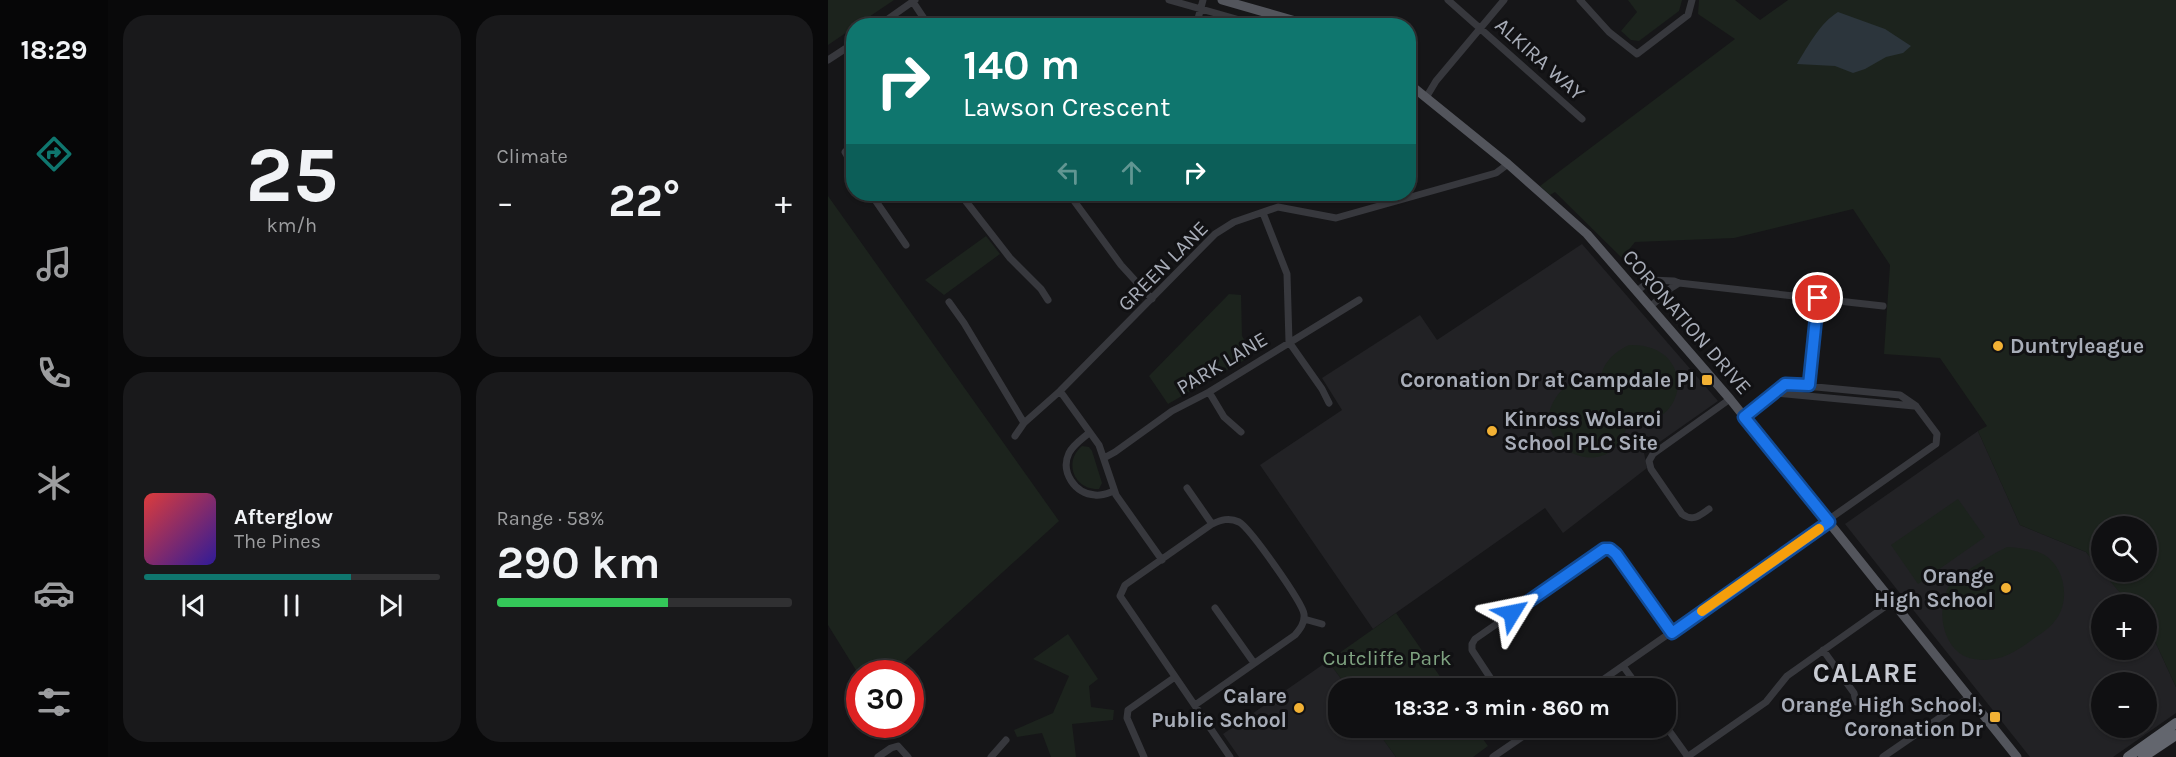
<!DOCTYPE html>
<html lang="en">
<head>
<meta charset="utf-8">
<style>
  body { margin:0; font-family:Karla,sans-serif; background:#19191b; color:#f1f3f6; height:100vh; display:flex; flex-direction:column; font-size:22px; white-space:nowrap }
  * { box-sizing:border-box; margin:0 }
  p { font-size:20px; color:#9c9d9f }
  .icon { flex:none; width:33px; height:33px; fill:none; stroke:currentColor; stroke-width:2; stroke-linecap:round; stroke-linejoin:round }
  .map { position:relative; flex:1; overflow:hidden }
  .panel { display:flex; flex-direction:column; gap:15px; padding:15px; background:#09090a; width:720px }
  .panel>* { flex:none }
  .top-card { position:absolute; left:18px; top:18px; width:570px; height:183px; border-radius:24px; box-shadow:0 2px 4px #0004,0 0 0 2px #303032; background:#0f766e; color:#fff; overflow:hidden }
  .tools { position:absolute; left:1263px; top:516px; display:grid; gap:12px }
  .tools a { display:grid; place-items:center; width:66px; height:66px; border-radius:50%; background:#101012; box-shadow:0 2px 4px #0004,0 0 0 2px #303032; font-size:30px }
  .speed { position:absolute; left:18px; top:660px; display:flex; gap:12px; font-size:30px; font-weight:700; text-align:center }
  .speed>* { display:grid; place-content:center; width:78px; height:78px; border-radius:50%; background:#101012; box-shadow:0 2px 4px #0004,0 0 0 2px #303032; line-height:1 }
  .speed .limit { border:9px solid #d22; background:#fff; color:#111 }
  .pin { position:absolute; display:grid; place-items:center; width:51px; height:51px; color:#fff; margin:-26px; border:3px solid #fff; border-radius:50%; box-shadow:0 2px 6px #0007 }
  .me { position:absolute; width:66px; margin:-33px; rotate:55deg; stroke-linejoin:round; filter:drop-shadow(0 0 4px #0008) }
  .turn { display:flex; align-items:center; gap:21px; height:126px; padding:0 18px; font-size:27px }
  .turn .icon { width:78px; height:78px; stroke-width:2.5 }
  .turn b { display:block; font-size:42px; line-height:51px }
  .lanes { display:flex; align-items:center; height:57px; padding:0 18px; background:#0003; justify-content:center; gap:30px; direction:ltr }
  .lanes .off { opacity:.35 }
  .big { font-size:45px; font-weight:700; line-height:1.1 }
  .panel .card { flex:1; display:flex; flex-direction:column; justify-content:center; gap:9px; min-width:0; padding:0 21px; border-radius:24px; background:#19191b }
  .panel .dial { align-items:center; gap:0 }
  .dial b { font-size:78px; line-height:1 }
  .song { display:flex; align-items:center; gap:18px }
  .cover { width:72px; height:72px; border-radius:9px; background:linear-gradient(135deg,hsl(0 70% 55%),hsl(250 70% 35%)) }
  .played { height:6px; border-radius:3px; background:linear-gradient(90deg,#0f766e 70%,#303032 70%) }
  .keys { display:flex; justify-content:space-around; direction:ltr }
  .heat { display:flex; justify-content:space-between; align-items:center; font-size:33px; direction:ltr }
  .charge { height:9px; border-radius:4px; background:linear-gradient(90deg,#34c759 58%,#303032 0) }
  .panel .tiles { flex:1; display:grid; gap:15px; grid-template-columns:repeat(2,1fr) }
  .trip { position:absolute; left:500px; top:678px; width:348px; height:60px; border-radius:24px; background:#101012; box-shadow:0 2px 4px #0004,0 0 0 2px #303032; font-weight:700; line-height:60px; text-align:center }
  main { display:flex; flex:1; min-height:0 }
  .tab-bar { display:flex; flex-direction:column; width:108px; justify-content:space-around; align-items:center; background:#060607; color:#9c9d9f }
  .tab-bar .icon { width:42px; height:42px }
  .tab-bar .active { color:#0f766e }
  .tab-bar b { font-size:27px; color:#f1f3f6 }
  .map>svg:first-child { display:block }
</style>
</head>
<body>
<main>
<nav class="tab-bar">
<b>18:29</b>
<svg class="icon active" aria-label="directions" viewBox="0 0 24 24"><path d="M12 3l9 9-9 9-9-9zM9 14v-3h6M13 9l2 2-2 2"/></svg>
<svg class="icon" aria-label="music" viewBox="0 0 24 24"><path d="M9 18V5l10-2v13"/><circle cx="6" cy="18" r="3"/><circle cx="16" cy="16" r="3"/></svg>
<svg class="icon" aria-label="phone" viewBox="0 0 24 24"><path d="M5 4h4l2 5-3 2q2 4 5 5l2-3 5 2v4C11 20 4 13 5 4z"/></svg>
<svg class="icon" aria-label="climate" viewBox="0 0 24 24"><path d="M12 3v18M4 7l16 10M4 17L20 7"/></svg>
<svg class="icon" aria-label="car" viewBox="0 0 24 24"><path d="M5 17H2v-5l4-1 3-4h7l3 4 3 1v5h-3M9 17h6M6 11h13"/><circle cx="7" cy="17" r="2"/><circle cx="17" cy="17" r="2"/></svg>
<svg class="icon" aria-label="filters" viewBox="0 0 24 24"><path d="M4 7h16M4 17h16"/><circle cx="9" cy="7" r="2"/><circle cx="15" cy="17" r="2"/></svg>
</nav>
<section class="panel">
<div class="tiles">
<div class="card dial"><b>25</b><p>km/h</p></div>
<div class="card"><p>Climate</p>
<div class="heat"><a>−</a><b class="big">22°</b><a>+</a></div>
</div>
<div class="card">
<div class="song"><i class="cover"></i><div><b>Afterglow</b><p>The Pines</p></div></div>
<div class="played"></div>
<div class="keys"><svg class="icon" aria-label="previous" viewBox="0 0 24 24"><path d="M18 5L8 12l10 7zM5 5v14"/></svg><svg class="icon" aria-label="pause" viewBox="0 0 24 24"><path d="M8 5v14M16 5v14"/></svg><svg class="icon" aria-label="next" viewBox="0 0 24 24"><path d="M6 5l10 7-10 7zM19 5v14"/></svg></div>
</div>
<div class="card"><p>Range · 58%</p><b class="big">290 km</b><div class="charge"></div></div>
</div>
</section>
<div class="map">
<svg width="1348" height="757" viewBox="0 0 1348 757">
  <rect width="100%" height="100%" fill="#161618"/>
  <path fill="#222225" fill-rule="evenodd" d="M754,244L890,401L816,453L819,468L735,533L717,508L545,629L432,465L514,410L494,378L592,315L609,340Z
    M1150,431L1192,525L1258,552L1302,604H1274V650H1318L1319,624L1348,687V713L1285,757H1202L1017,524ZM1274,682H1318V728H1274Z
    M500,661L520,688H510V728H547L568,757H411L395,734Z"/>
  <path fill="#1c231d" d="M0,0H66L29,25L26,26L25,28L0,45Z
    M800,0H854L851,11L811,41L803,40L793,31L809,12Z
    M871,0H907L932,20L960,0H1348V687L1319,624L1318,604H1302L1274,572H1318V526H1274L1273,571L1258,552L1192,525L1150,431L1159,426L1112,358L1056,354L1062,265L1025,209L906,238L807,242L794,258L727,192L722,195L712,186L907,39L870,14Z
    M0,196L231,521L64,673L32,674L31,675L0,625Z
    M158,236L172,254L116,295L97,280Z
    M401,294L413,295L414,336L425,355L340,404L321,376Z
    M801,345C872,343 860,433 800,421C785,495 687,442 733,391C743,381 759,378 772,382C774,363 785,353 801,345Z
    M254,446L261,447L264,451L274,483L271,489C246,490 235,462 254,446Z
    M1130,499L1157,537L1090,584L1063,545Z
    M1179,547C1191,548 1205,549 1215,554C1238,567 1243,603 1226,622C1220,630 1209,636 1201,642C1184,654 1169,663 1146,659C1119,655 1109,620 1117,597C1118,593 1119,588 1122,585C1134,573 1164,554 1179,547Z
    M568,613L620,688H520L500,661Z
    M240,634L270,679L261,686L263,707L286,710L285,720L244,724L248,757H223L214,733L189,737L186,730L225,713L241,676L205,659Z
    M547,728H647L660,746L645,757H568Z"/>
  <path fill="#2c353c" d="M1010,12L1057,29L1083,46L1075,53L1058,57L1037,69L1025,73L1007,66L969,64C980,46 992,23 1010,12Z"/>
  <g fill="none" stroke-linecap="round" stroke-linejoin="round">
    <path stroke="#37383d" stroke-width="7" d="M341,0L433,26
      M620,0L754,119
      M752,0L781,32L809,54L860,15L864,0
      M85,2L101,26
      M50,26L87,0
      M368,26L375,0
      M0,60L26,43
      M599,96L608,81L676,0
      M26,143L17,152L26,168
      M43,194L78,245
      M241,194L293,265L324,299
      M133,195L182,258L213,289L220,300
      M435,213L459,274L461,342L494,389L501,403
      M809,291L823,280L846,281L851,283L1055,306
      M121,302L136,323L196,423
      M823,306L843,288L851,283
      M981,388L990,298
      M232,391L271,445L288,495L334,560
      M381,392L396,417L413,432
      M948,393L1086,406
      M916,417L948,393L957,384L1072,395L1088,406L1109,434L1108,444L1000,520
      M261,433C254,439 245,445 241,453C232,472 247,494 267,495C274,496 280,493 286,491
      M187,436L196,423L232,391L387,234L406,222L450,207L508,218L668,173L680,164
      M276,458L287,452L344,411L381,392L531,300
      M359,488L384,524
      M881,509C871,516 865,522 854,514L823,469L821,461L825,454L902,399
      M387,608L426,663
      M476,619L494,624
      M995,650L1026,693L1028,702
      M795,666L811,688
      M669,688L644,650V644L647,639L776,549H782L788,553L844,633
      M763,688L1001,522
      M367,705L467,635C472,629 477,623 476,614C474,602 422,528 411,522C401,517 393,520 384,524L297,585L292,596L402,757
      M837,725L860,757
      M50,757L63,748L70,746L80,757
      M163,757L178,740
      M316,757L299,718L300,710L347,677
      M665,757L707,728
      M859,757L938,702L959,676L1065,601
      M1055,757L1142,697"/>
    <path stroke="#53555c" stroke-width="9" d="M394,0L485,26
      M580,83L680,164L759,234L902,399L1189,757"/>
    <path stroke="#63666e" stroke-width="10" d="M1300,757L1348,723
      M1315,757L1348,735"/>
  </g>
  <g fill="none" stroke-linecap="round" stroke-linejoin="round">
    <defs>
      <path id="route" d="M684,613L776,549H782L788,554L844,633L1001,522L916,417L957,384L981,385L990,298"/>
    </defs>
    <use href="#route" stroke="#114b97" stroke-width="15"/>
    <use href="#route" stroke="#1a73e8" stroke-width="10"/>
    <path stroke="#f59e0b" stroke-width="10" d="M874,611L991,529"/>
  </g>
  <g fill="#f2b134" stroke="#111113" stroke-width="2">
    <circle cx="1170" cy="346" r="6"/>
    <rect x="873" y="374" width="12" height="12" rx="3"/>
    <circle cx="664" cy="431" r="6"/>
    <circle cx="1178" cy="588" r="6"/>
    <circle cx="471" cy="708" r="6"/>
    <rect x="1161" y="711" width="12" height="12" rx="3"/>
  </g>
  <g text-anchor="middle" stroke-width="6" stroke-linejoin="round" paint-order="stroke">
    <g font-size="21" fill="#a8adb8" stroke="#111113">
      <text transform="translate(712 59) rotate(42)" y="7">ALKIRA WAY</text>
      <text transform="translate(335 266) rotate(-45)" y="7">GREEN LANE</text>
      <text transform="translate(859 322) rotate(49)" y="7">CORONATION DRIVE</text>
      <text transform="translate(394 363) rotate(-31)" y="7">PARK LANE</text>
    </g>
    <g font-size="21" font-weight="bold" fill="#a8adb8" stroke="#111113" text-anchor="end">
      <text x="1182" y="353" text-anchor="start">Duntryleague</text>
      <text x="867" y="387">Coronation Dr at Campdale Pl</text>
      <text x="676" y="426" text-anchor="start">Kinross Wolaroi<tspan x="676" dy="24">School PLC Site</tspan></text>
      <text x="1166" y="583">Orange<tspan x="1166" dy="24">High School</tspan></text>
      <text x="459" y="703">Calare<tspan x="459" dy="24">Public School</tspan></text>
      <text x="1155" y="712">Orange High School,<tspan x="1155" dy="24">Coronation Dr</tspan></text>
    </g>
    <g font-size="21" fill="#7fa381" stroke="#111113">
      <text x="559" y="665">Cutcliffe Park</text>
    </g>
    <g font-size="27" font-weight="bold" letter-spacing="1.5" fill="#c9ccd4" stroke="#111113">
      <text x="1038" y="682">CALARE</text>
    </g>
  </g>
</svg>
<div class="tools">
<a><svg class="icon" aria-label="search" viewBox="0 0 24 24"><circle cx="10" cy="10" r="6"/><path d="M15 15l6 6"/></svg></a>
<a>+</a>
<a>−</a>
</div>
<div class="speed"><div class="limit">30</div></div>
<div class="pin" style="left:990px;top:298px;background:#d93025"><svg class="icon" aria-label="arrive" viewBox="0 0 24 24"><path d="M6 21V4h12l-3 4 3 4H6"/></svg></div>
<svg class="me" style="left:684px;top:613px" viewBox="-20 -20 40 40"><path d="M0-17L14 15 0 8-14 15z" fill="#1a73e8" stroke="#fff" stroke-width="4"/></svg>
<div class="trip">18:32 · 3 min · 860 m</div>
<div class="top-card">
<div class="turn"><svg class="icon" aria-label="right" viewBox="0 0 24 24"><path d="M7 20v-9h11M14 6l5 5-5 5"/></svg><div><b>140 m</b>Lawson Crescent</div></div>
<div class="lanes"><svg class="icon off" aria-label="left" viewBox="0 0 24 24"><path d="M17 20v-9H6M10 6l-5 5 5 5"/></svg><svg class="icon off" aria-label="ahead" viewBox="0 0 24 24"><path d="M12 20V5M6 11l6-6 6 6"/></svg><svg class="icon" aria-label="right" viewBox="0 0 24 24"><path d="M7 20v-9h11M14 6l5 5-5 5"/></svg></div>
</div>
</div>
</main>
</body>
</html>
